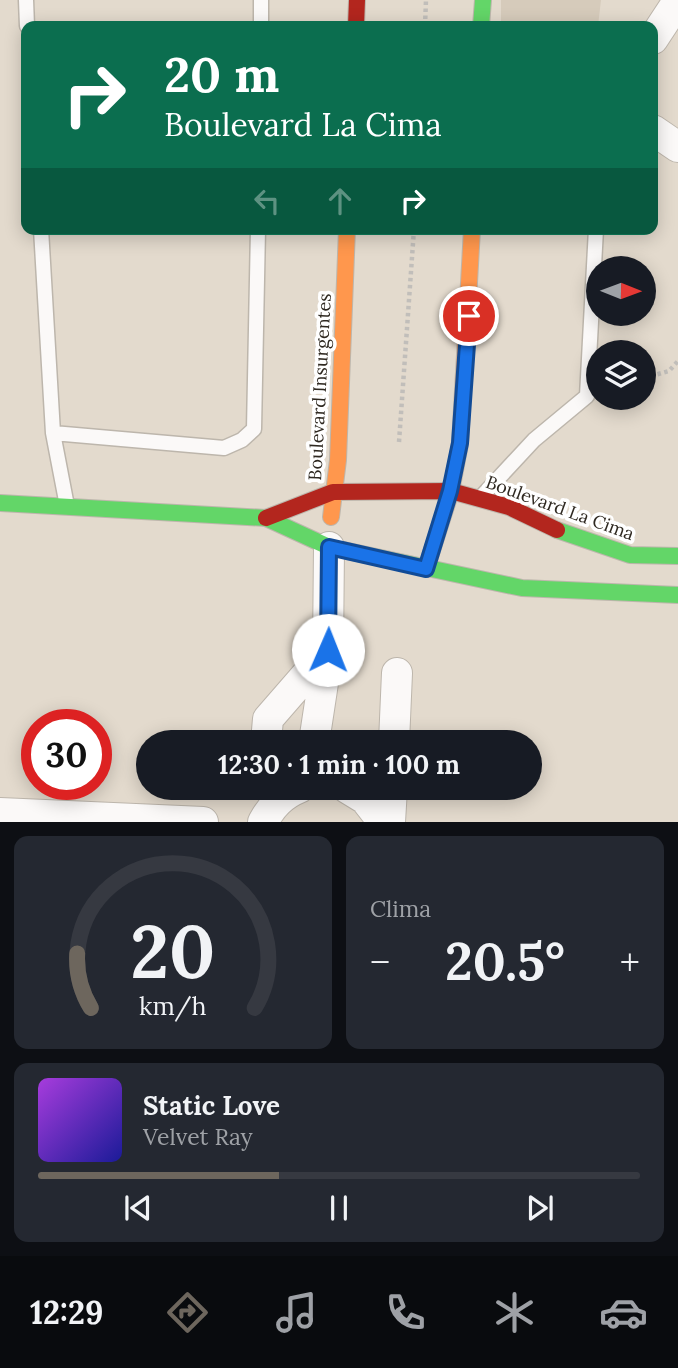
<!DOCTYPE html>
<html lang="es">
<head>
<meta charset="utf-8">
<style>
  body { margin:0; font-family:Lora,serif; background:#242831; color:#f1f3f6; height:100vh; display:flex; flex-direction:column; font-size:26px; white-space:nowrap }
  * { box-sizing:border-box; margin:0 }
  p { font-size:23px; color:#9ea1a6 }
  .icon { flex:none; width:38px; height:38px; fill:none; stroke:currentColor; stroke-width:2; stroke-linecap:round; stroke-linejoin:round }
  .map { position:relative; height:822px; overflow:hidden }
  .drawer { display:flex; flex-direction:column; gap:14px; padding:14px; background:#0d0f14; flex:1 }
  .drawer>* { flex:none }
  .banner { position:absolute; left:21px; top:21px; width:637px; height:214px; border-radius:14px; box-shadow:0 4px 18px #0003; background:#0b6e4f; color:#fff; overflow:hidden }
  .needle { width:46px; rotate:91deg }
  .fabs { position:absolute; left:586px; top:256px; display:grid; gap:14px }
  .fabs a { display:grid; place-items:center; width:70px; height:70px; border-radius:50%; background:#171b24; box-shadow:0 4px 18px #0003; font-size:35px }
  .speed { position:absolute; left:21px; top:709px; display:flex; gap:14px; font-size:35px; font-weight:700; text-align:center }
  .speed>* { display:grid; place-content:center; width:91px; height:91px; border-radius:50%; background:#171b24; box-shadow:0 4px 18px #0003; line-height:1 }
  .speed .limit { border:10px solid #d22; background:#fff; color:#111 }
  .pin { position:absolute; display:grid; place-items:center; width:60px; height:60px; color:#fff; margin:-30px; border:4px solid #fff; border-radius:50%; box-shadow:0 2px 7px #0007 }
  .me { position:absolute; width:77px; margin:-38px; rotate:1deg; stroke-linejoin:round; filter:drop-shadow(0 0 5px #0008) }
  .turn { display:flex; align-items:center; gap:24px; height:147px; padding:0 28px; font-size:32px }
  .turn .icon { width:91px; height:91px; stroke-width:2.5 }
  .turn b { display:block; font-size:49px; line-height:60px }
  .lanes { display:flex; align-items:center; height:66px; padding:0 28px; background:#0003; justify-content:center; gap:35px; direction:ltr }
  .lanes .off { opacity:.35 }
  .big { font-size:52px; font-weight:700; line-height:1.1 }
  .drawer .widget { flex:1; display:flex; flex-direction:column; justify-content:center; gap:10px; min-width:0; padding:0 24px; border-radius:14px; background:#242831 }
  .drawer .dial { align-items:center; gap:0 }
  .dial svg { height:182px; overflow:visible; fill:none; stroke:#363941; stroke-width:7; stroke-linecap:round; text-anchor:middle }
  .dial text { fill:#f1f3f6; stroke:none }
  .song { display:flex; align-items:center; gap:21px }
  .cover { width:84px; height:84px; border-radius:10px; background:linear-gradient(135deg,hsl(280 70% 55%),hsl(240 70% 35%)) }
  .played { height:7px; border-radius:4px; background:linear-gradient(90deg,#6d665d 40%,#363941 40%) }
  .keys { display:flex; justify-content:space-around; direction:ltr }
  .heat { display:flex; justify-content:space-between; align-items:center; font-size:38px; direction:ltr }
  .drawer .tiles { flex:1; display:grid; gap:14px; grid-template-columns:1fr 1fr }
  .widget:last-child { grid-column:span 2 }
  .trip { position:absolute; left:136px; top:730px; width:406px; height:70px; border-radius:35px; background:#171b24; box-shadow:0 4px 18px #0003; font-weight:700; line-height:70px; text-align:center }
  .dock { display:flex; height:112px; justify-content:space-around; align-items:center; background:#090b0e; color:#9ea1a6 }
  .dock .icon { width:49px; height:49px }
  .dock .on { color:#6d665d }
  .dock b { font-size:32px; color:#f1f3f6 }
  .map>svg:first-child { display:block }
</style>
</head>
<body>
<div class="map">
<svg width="678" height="822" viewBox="0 0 678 822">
  <rect width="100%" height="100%" fill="#e3dacd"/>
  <path fill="#d6cbbb" d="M501,0H601L598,26H501Z"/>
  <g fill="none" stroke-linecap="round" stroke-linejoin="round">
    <defs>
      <path id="lane" d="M26,0L27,26
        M261,26V0
        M41,229L53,433L67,506
        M53,433L224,448L242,440L254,429L258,229
        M482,496L534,440L587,396L596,229"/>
      <path id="street" d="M653,39L678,1
        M653,130L678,147
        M266,742L268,719L328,650
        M314,742L328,650L329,547
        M394,742L397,673
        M347,788L365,799L383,822
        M0,813L203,822
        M263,822C272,806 282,795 299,788
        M390,822L392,788"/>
      <path id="fast" d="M481,26L483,0
        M0,503L266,518L329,547L522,588L678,595
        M557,530L630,555L678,556"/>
      <path id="slow" d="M331,517L338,460L347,229
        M426,569L451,491L460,444L472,229"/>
      <path id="jam" d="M356,26L357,0
        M266,518L333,492L451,491L509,507L557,530"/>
    </defs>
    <use href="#lane" stroke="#bdb6ac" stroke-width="17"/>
    <use href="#street" stroke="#bdb6ac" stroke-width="32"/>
    <use href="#fast" stroke="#bdb6ac" stroke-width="18"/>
    <use href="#slow" stroke="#bdb6ac" stroke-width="18"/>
    <use href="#jam" stroke="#bdb6ac" stroke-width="18"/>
    <path stroke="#c1beba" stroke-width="4.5" stroke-dasharray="3.5 3.5" stroke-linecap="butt" d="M425,26L426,0
      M644,378L669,371L678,361
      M399,442L414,229"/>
    <use href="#lane" stroke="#fbf9f8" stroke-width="14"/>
    <use href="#street" stroke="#fbf9f8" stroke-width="30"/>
    <use href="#fast" stroke="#63d668" stroke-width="16"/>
    <use href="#slow" stroke="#ff974d" stroke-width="16"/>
    <use href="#jam" stroke="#b3261e" stroke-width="16"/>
  </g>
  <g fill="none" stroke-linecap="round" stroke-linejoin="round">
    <defs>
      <path id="route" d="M328,650L329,547L426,569L450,491L460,443L469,316"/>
    </defs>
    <use href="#route" stroke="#114b97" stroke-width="18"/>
    <use href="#route" stroke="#1a73e8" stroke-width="12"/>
  </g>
  <g text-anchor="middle" stroke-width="7" stroke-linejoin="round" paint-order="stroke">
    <g font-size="18" fill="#2e2820" stroke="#fff">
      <text transform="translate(320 387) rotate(-87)" y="6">Boulevard Insurgentes</text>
      <text transform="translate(560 508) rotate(20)" y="6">Boulevard La Cima</text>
    </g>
  </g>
</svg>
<div class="fabs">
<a><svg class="needle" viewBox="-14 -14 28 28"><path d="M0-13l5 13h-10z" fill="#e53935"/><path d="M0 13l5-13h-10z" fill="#9ea1a6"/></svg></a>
<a><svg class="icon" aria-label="layers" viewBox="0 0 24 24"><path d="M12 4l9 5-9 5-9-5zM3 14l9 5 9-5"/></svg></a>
</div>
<div class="speed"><div class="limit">30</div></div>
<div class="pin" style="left:469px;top:316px;background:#d93025"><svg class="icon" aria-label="arrive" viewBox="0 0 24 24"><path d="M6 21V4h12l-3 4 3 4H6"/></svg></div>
<svg class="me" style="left:328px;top:650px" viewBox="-20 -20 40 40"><circle r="19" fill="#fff"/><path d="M0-13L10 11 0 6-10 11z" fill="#1a73e8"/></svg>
<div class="trip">12:30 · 1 min · 100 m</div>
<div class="banner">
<div class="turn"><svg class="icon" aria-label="right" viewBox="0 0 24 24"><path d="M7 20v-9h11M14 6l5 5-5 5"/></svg><div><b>20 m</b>Boulevard La Cima</div></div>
<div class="lanes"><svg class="icon off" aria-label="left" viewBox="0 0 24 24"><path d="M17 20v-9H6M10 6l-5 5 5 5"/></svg><svg class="icon off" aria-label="ahead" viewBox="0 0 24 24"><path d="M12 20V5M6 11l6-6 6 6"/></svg><svg class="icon" aria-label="right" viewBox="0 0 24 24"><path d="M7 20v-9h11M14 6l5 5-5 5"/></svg></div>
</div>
</div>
<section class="drawer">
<div class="tiles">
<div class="widget dial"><svg viewBox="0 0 100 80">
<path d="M14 69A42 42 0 1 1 86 69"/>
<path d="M14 69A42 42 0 0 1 8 45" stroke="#6d665d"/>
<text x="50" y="56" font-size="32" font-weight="700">20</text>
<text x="50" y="72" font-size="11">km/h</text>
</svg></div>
<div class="widget"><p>Clima</p>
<div class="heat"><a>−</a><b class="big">20.5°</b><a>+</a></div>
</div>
<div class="widget">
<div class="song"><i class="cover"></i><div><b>Static Love</b><p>Velvet Ray</p></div></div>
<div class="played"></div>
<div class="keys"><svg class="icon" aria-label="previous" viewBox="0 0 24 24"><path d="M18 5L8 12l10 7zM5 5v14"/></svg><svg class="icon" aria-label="pause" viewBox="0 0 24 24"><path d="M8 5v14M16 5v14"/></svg><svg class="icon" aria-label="next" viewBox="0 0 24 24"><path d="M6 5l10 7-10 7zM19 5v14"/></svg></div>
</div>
</div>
</section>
<nav class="dock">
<b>12:29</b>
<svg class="icon on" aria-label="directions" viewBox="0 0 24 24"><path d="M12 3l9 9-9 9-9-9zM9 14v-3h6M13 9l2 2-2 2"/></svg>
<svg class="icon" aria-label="music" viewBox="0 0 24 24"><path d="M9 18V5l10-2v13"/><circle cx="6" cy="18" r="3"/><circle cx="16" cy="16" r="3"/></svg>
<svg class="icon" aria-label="phone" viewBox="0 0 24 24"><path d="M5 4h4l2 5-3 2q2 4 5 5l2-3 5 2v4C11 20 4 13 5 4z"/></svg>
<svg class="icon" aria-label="climate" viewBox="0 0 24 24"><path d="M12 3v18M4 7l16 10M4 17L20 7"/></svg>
<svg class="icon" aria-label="car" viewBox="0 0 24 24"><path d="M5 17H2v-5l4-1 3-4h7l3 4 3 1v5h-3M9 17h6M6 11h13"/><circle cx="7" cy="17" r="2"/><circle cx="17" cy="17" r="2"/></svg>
</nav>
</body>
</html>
